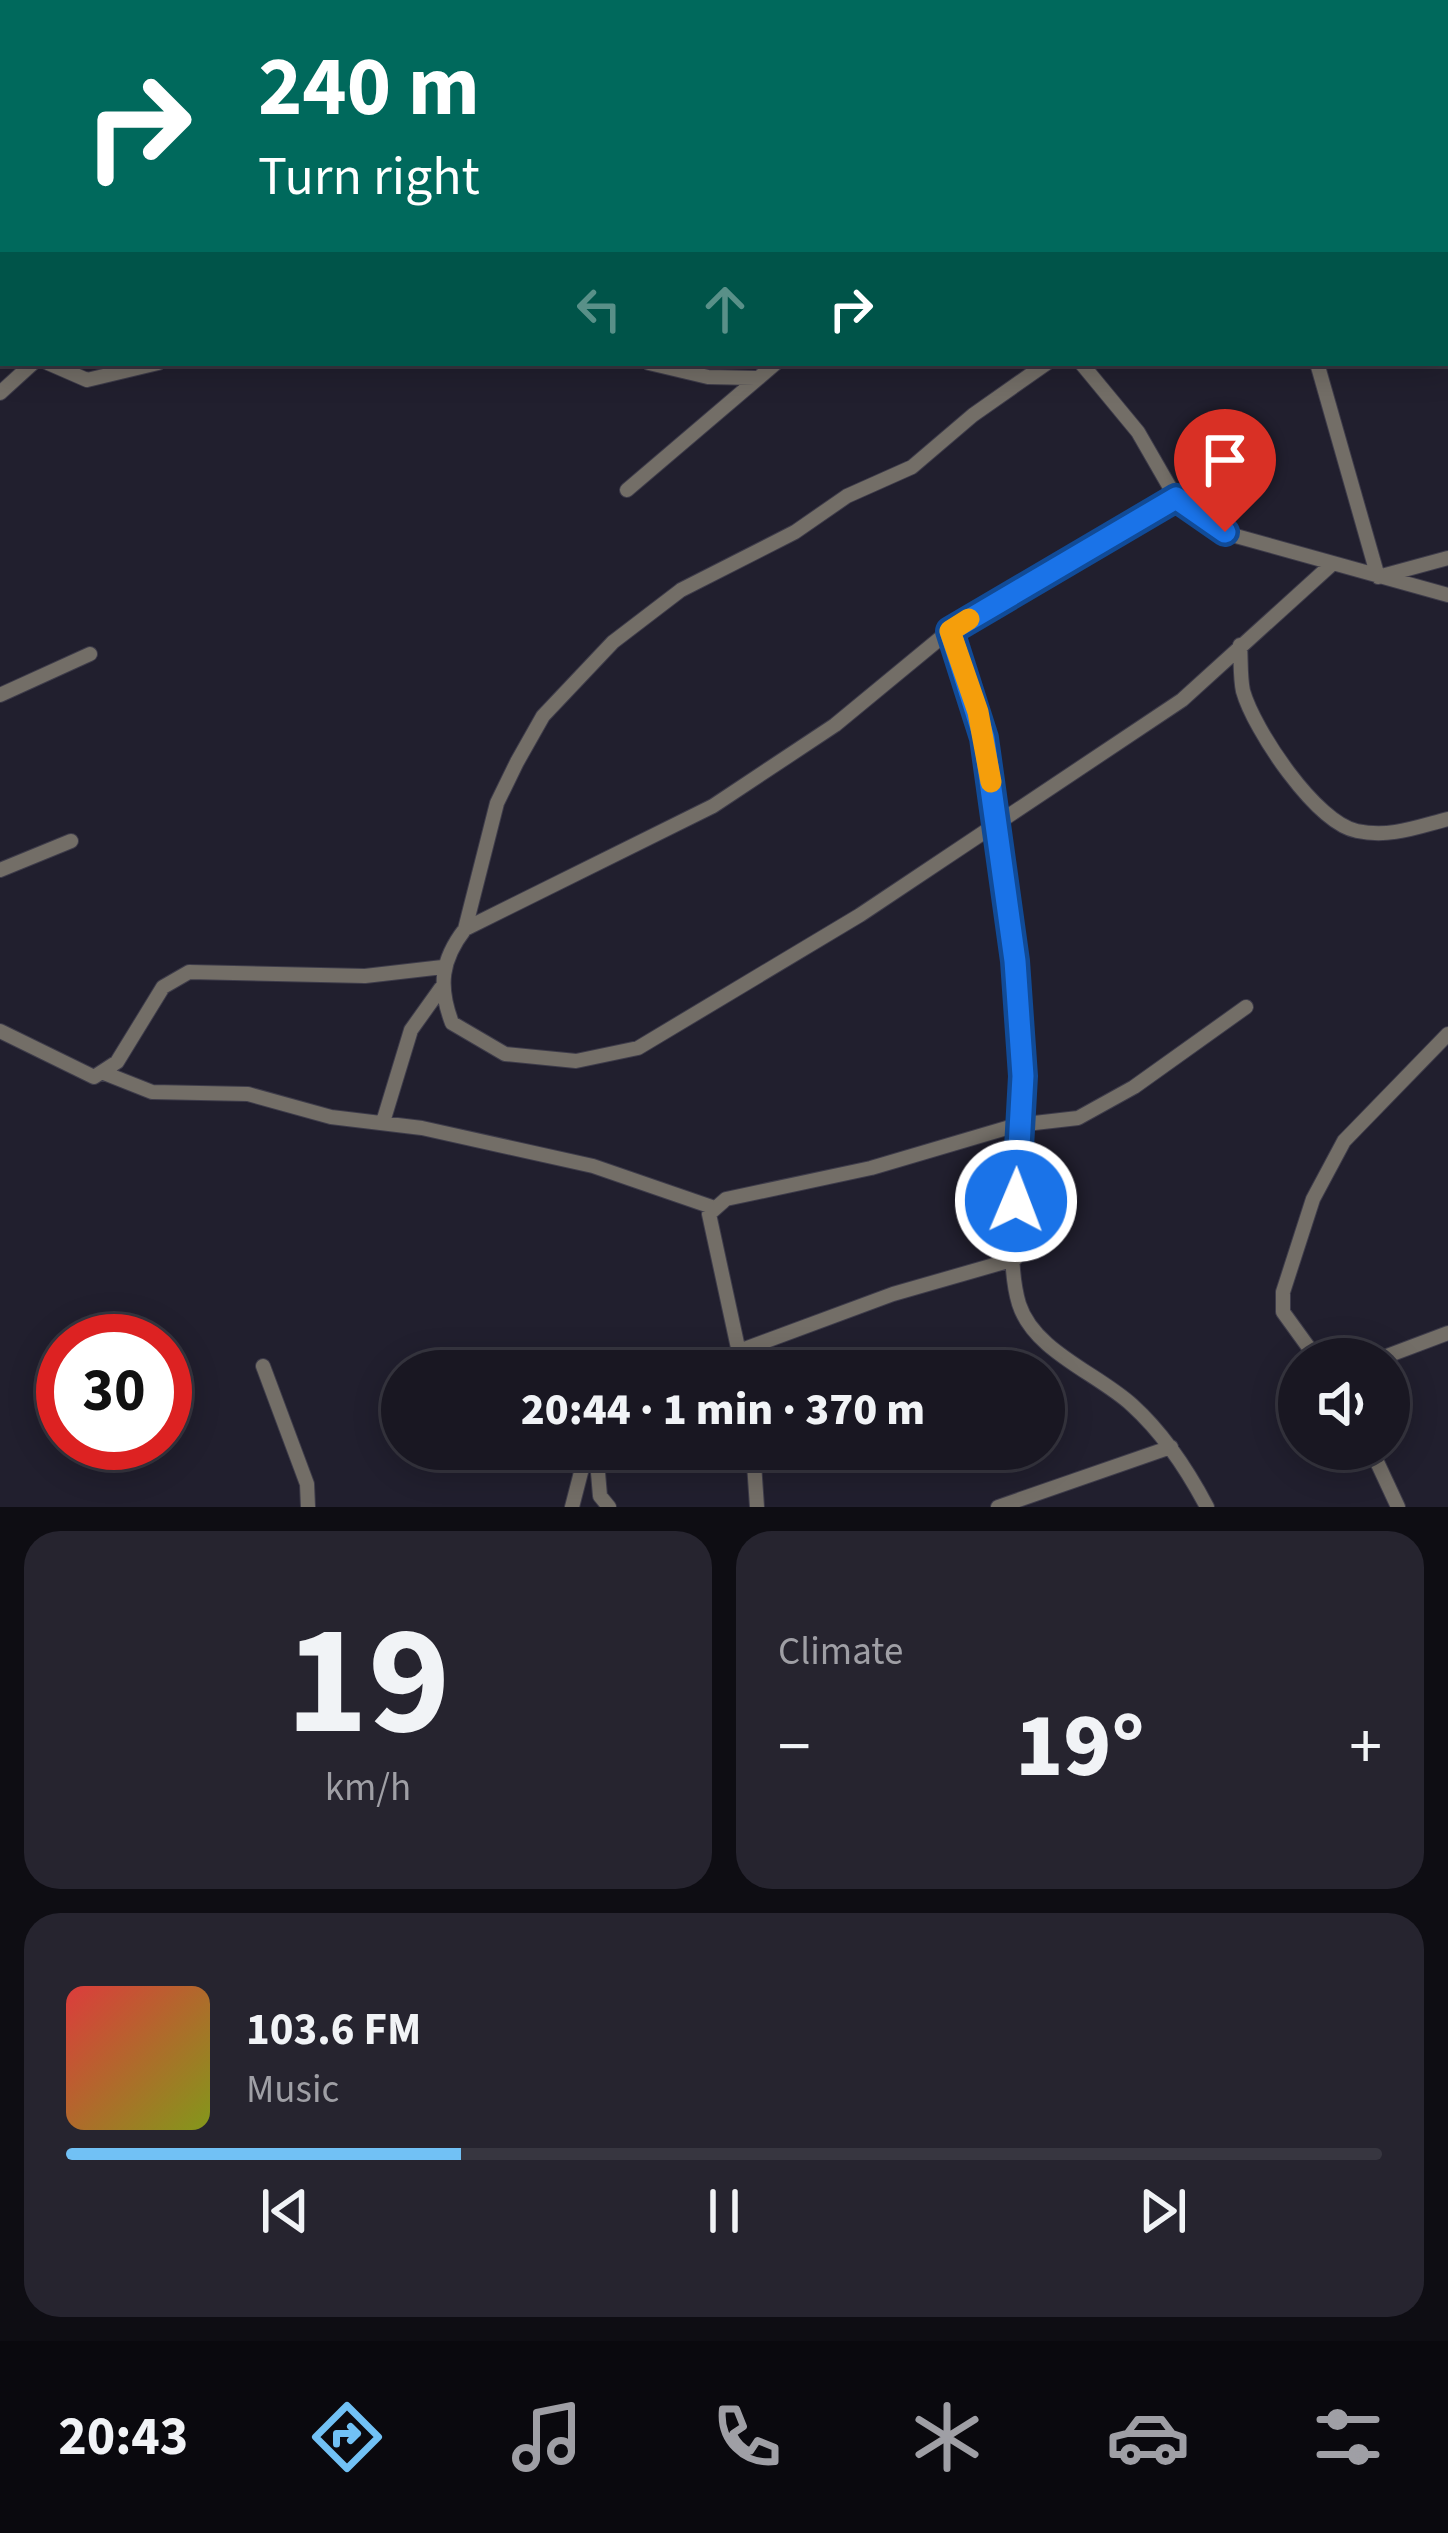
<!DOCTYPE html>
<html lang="en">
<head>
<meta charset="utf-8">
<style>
  body { margin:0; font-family:"Source Sans 3",sans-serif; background:#26242f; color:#f1f3f6; height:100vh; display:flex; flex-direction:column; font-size:45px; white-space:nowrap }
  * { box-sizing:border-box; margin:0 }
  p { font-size:39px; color:#9f9fa5 }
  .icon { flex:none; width:66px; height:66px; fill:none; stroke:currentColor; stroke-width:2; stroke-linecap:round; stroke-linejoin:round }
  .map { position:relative; height:1507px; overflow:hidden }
  .panel { display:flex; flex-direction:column; gap:24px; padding:24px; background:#0e0d13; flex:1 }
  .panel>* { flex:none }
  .hud { position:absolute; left:0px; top:0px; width:1449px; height:366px; box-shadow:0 6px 30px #0003,0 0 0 3px #373640; background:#00695c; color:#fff; overflow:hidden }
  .tools { position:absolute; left:1278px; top:1338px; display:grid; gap:24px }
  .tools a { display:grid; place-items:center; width:132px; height:132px; border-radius:50%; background:#191722; box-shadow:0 6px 30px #0003,0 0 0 3px #373640; font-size:60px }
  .speed { position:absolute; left:36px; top:1314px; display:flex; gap:24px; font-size:60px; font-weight:700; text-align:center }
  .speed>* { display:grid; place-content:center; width:156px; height:156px; border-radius:50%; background:#191722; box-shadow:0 6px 30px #0003,0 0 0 3px #373640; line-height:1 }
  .speed .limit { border:18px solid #d22; background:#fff; color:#111 }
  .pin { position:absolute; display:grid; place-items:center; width:102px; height:102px; color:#fff; margin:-123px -51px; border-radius:50% 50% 50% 0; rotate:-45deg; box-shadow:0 0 12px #0007 }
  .pin .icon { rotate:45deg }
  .me { position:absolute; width:132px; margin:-66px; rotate:1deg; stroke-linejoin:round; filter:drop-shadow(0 0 9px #0008) }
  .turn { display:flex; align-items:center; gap:42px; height:252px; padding:0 60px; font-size:54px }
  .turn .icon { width:156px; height:156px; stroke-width:2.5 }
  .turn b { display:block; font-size:84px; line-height:102px }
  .lanes { display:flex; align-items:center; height:114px; padding:0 60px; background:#0003; justify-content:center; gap:60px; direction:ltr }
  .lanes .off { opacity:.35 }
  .big { font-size:90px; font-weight:800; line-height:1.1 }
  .panel .card { flex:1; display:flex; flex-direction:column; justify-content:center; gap:18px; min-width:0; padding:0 42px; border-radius:36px; background:#26242f }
  .panel .dial { align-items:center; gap:0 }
  .dial b { font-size:156px; line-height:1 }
  .song { display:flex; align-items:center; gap:36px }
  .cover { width:144px; height:144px; border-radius:18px; background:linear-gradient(135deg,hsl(0 70% 55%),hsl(70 70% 35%)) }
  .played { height:12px; border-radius:6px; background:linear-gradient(90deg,#71c1f5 30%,#373640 30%) }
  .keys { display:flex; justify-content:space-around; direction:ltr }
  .heat { display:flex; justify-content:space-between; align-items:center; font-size:66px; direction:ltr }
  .panel .tiles { flex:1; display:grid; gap:24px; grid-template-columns:1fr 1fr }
  .card:last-child { grid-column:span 2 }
  .trip { position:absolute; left:381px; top:1350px; width:684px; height:120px; border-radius:60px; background:#191722; box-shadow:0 6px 30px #0003,0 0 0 3px #373640; font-weight:800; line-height:120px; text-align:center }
  .tabs { display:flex; height:192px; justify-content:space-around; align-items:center; background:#0a090e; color:#9f9fa5 }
  .tabs .icon { width:84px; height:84px }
  .tabs .current { color:#71c1f5 }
  .tabs b { font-size:54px; color:#f1f3f6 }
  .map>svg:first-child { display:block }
</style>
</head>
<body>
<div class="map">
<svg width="1448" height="1507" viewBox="0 0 1448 1507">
  <rect width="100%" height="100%" fill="#211f2e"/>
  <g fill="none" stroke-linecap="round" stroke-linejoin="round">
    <defs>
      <path id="minor" d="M326,0V3
        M498,0L499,3
        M697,0L699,3
        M941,0V3
        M1222,0L1223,3
        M1417,0L1418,3
        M1446,104L1448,113
        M48,363L87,380L158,363
        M649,363L708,377L755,378
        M1081,363L1138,432L1176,498L1225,533L1448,595
        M1317,363L1378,577L1448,558
        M0,393L33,363
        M627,490L776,363
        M1176,498L949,631L835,725L713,806L465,929C441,960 438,986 452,1023L505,1054L576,1061L638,1048L860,915L1182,700L1332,564
        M949,631C982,713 990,792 1002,879C1011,942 1022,1005 1023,1069C1023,1133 1001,1245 1019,1304C1034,1351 1097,1373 1132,1405C1164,1434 1187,1469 1207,1507
        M1240,645C1241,659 1240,677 1243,691C1254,730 1316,823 1357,831C1390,838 1417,827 1448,819
        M0,695L90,654
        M0,870L71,841
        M465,929L497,803L517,762L543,716L613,642L681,590L795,532L847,496L912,467L973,415L1047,363
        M0,1031L94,1077L117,1062L163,987L189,972L365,976L443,967
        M104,1073L152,1092L248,1094L331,1117L422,1128L593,1166L712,1207
        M383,1122L411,1030L441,988
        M1317,1359L1283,1312V1292L1313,1199L1344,1141L1448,1034
        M1379,1359L1448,1333
        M263,1366L307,1484L308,1507
        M685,1371L893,1294L1015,1259
        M743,1371L709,1214L726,1199L871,1168L1017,1125L1078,1118L1134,1087L1246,1007
        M596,1449L600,1496L609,1507
        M753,1449L757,1507
        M1371,1449L1398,1507
        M572,1507L587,1449
        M998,1507L1171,1447"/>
    </defs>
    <use href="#minor" stroke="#3e3c4a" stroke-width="16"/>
    <use href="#minor" stroke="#736e67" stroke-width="14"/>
  </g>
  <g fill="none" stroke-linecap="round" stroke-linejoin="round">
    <defs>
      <path id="route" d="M1016,1201L1023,1076L1015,961L984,738L950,631L1176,498L1225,532"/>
    </defs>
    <use href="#route" stroke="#114b97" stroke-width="30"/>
    <use href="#route" stroke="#1a73e8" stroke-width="21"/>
    <path stroke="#f59e0b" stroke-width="21" d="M969,619L950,631L978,712L991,782"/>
  </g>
</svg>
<div class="tools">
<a><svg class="icon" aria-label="sound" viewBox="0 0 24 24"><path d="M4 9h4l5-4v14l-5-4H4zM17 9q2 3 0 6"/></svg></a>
</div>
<div class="speed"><div class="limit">30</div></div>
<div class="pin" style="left:1225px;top:532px;background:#d93025"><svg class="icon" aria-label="arrive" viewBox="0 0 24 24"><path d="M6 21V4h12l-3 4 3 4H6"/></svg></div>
<svg class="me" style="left:1016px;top:1201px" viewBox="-20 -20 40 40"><circle r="17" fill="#1a73e8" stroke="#fff" stroke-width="3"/><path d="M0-11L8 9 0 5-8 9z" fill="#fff"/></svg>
<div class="trip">20:44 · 1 min · 370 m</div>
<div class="hud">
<div class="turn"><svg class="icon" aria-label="right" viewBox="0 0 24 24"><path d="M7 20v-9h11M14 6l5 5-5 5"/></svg><div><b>240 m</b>Turn right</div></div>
<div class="lanes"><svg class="icon off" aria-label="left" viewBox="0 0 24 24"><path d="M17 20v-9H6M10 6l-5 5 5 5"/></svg><svg class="icon off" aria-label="ahead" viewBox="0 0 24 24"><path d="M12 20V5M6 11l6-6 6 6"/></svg><svg class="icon" aria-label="right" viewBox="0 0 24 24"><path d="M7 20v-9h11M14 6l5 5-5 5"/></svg></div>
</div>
</div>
<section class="panel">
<div class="tiles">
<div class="card dial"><b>19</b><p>km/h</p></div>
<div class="card"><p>Climate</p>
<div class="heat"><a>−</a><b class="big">19°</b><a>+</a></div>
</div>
<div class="card">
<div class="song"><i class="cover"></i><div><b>103.6 FM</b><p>Music</p></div></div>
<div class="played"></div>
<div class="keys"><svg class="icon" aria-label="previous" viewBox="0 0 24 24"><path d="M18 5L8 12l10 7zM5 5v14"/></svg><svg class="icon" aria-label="pause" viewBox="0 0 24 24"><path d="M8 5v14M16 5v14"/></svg><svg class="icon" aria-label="next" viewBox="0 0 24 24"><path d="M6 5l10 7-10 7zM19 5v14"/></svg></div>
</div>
</div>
</section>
<nav class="tabs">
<b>20:43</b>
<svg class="icon current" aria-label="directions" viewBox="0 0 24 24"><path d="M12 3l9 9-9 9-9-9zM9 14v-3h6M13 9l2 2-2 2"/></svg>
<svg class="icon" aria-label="music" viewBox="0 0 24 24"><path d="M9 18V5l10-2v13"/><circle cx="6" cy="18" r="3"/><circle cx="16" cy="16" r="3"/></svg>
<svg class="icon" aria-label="phone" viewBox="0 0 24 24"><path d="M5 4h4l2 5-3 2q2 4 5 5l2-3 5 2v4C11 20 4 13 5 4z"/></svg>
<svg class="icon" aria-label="climate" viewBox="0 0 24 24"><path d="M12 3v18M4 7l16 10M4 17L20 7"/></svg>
<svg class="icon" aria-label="car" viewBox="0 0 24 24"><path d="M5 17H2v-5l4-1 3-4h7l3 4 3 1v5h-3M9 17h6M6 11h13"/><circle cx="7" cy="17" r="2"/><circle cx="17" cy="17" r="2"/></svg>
<svg class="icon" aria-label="filters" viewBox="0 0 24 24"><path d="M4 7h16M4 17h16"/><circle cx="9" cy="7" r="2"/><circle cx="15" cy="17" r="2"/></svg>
</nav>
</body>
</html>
